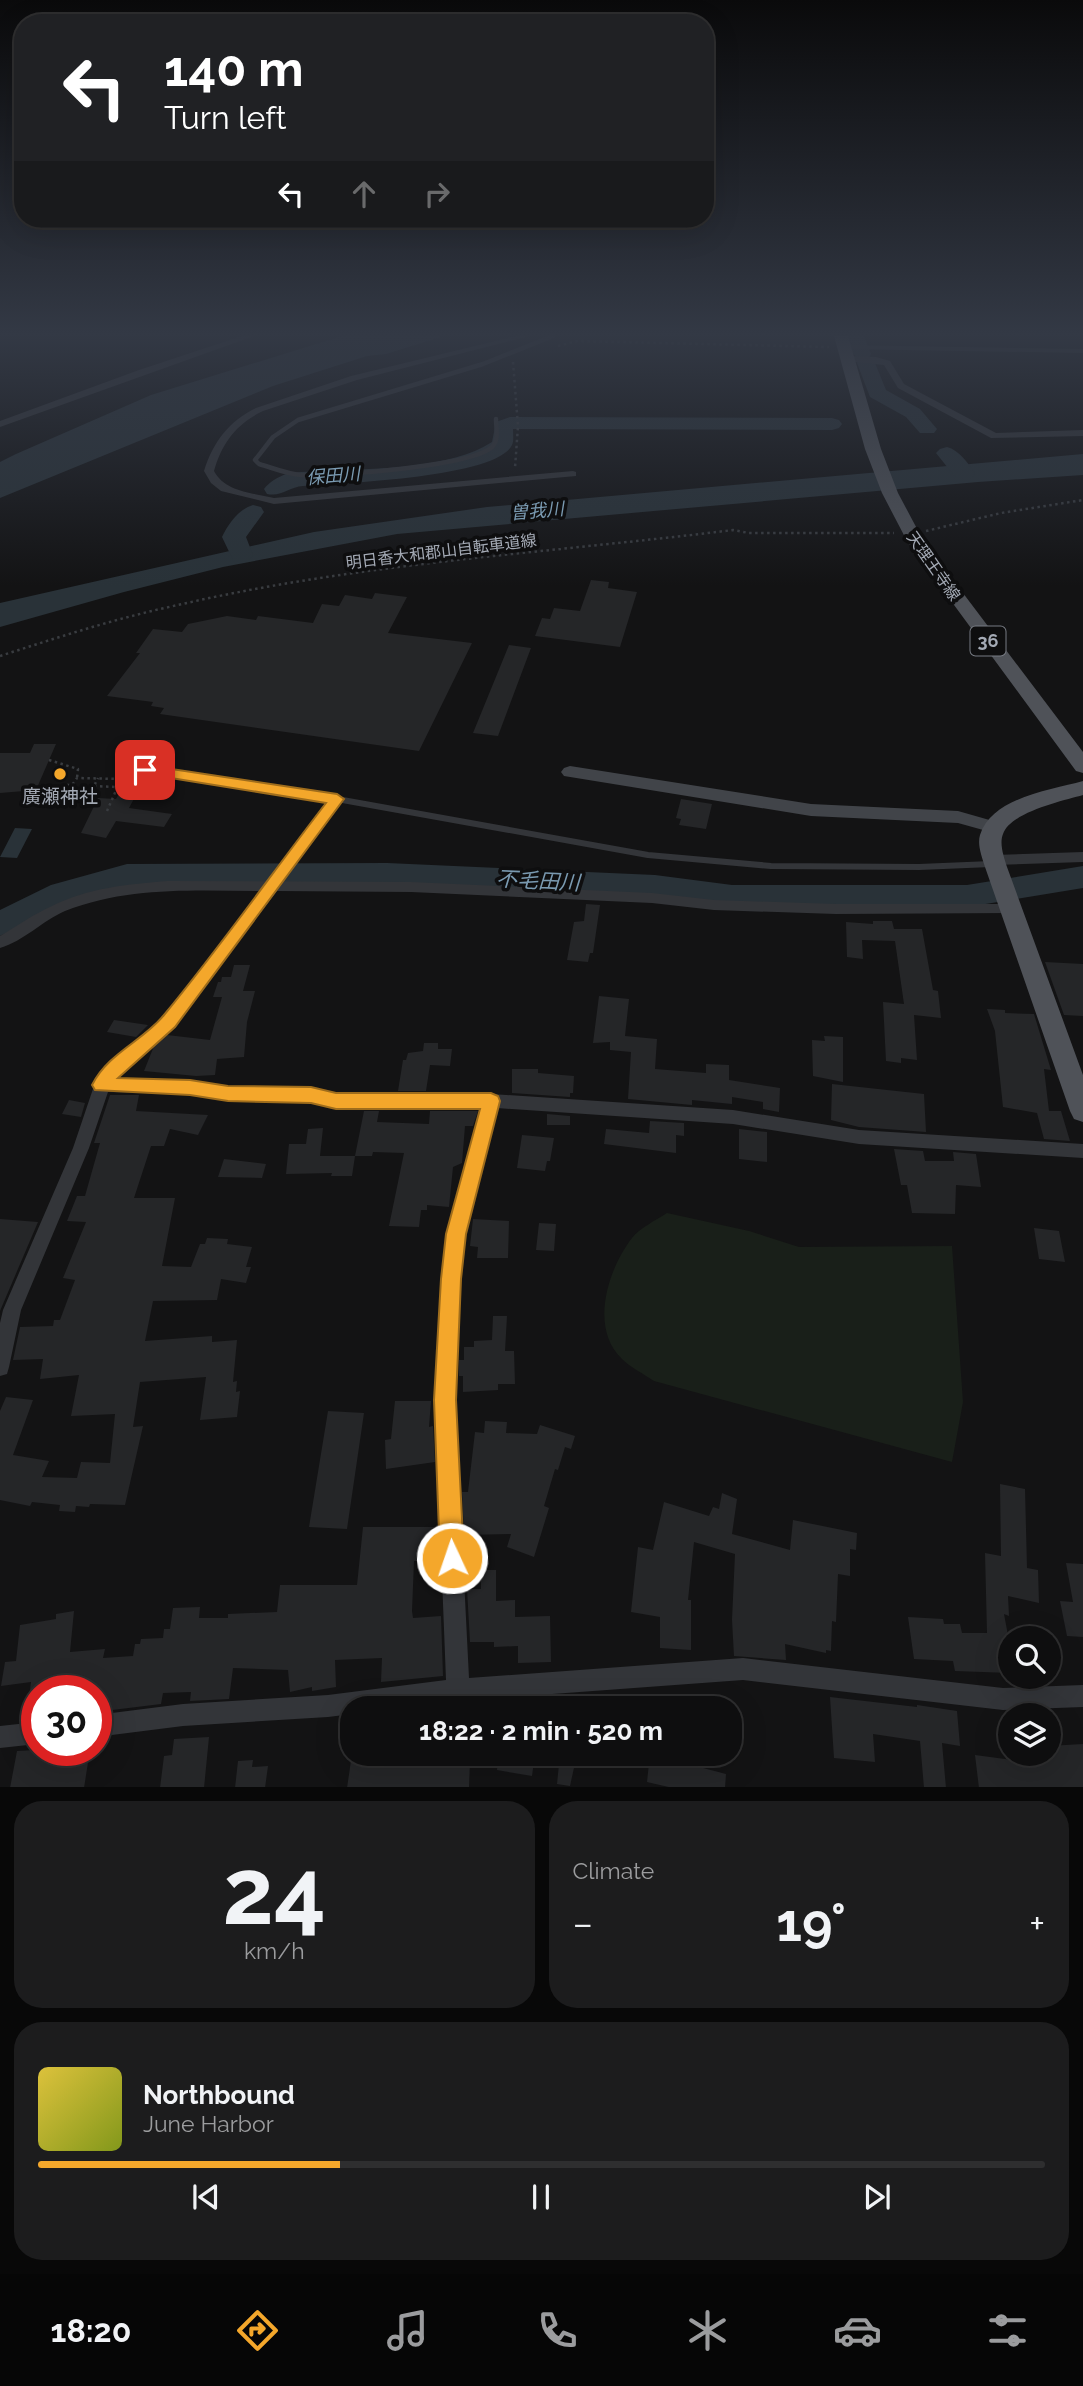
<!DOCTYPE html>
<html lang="en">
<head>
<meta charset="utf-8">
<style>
  body { margin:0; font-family:Raleway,"Noto Sans JP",sans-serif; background:#1c1c1d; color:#f1f3f6; height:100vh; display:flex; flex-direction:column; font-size:26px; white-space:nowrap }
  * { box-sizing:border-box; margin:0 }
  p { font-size:23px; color:#9b9c9e }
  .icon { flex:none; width:38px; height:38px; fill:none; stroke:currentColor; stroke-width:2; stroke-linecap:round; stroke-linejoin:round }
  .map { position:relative; height:1787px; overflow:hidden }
  .sheet { display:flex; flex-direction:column; gap:14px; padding:14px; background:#080808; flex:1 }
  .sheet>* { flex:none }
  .banner { position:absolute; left:14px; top:14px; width:700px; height:214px; border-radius:28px; box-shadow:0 7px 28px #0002,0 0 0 2px #2e2e2f; background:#202124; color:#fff; overflow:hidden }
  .buttons { position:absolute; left:998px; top:1626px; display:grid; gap:14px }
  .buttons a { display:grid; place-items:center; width:63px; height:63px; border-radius:50%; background:#0e0e0f; box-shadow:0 7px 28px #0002,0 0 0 2px #2e2e2f; font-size:35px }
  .speed { position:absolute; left:21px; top:1675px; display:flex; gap:14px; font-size:35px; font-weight:700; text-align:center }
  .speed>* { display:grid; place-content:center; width:91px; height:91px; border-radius:50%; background:#0e0e0f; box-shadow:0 7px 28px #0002,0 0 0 2px #2e2e2f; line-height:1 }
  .speed .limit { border:10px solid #d22; background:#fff; color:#111 }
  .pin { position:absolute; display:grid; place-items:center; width:60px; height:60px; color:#fff; margin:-30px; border-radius:14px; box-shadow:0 4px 10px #0006 }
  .me { position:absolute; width:77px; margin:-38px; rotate:357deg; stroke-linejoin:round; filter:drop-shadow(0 0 5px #0008) }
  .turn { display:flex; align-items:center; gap:24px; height:147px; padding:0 35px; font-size:32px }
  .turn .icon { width:91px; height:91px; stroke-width:2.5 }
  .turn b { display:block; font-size:49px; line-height:60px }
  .lanes { display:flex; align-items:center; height:66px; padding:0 35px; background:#0003; justify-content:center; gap:35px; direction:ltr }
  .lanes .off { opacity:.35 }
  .big { font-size:52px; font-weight:700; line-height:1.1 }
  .sheet .card { flex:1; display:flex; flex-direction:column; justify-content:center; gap:10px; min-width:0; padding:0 24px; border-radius:28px; background:#1c1c1d }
  .sheet .dial { align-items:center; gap:0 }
  .dial b { font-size:91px; line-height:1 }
  .song { display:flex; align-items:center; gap:21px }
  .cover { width:84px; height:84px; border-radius:10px; background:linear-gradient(135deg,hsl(50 70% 55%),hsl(70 70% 35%)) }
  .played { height:7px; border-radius:4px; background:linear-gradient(90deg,#f4a72b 30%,#2e2e2f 30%) }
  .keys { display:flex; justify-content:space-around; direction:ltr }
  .heat { display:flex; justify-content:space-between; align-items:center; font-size:38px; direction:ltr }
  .sheet .tiles { flex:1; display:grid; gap:14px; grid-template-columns:1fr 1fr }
  .card:last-child { grid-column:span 2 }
  .trip { position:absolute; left:340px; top:1696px; width:402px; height:70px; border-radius:28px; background:#0e0e0f; box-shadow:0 7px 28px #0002,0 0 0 2px #2e2e2f; font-weight:700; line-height:70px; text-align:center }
  .menu { display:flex; height:112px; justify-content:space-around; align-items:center; background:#060606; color:#9b9c9e }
  .menu .icon { width:49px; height:49px }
  .menu .active { color:#f4a72b }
  .menu b { font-size:32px; color:#f1f3f6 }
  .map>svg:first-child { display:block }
</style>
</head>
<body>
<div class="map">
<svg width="1083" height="1788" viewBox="0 0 1083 1788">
  <rect width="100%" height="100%" fill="#131314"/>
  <path fill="#191f19" d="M667,1213L749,1231L799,1247L952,1246L963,1402L952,1462L654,1381C644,1374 631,1368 622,1359C589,1328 608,1269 632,1238C640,1228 656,1220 667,1213Z"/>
  <path fill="#293238" d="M342,336H444L386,354L367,356L273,386L0,498V462L16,454L151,395Z
    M1083,454V475L978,482L397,534L223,567L124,592L0,627V603L314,532L487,507Z
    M15,828L32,829L17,858L0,857Z"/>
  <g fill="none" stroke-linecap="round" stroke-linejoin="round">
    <path fill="#293238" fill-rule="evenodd" d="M846,336H864L871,354L869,358L875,363L886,390L920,409L937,429L934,433H920L906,417L870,397L857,363L859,359L853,354Z
      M510,417L832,418L839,420L842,424L839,428L832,430L513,429C513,434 514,441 512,445C496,478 338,483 303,486C289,487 282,497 267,494L264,489C269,482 278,477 286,474C299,471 315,472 329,471C378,468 450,469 492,442L496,422Z
      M947,447C959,450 968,463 975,473L972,478H956L936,453L940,449Z
      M253,505L261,507L264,512L246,537L253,555L249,560H233L222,537C228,524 239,509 253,505Z
      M387,863L655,875L732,885H967L1083,866V888L967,907H732L655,897L387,885L127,886L72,901L0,936V910L51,885L127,864Z"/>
  </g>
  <path fill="#252628" d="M591,580L609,582L608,588L637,592L620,647L535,636L542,618L550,619L554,608L580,611Z
    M375,593L407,597L388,633L472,643L419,751L160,714L164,708L151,706L153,702L107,696L140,653H136L153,629L182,632L188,624L227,616L256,620L258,616L313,623L322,604L339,606L345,595L372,599Z
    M509,645L531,648L498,736L473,733Z
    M34,744H56L36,790L0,793V753H30Z
    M127,780L143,782L129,808L172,814L164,827L116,821L106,838L81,833L98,798L116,799Z
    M681,799L712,804L706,829L679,825L681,819L676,818Z
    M586,904L600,905L593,953H590L588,962L567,960L574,922L584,921Z
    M873,921H892L894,929H922L933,990L938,991L941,1018L914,1015L917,1060L901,1058V1063L886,1061L883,1002L904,1004L895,941L862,940L863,959L847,957L846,922L873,924Z
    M1045,962L1083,964V1016L1064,1015Z
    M234,965H250L243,991H255L247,1022L244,1057L217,1059L215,1075L196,1076L144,1071L154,1046L167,1035L210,1040L222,997H213L218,982H221L222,977H231Z
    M599,996L629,999L625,1036L657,1039L655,1069L706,1073V1064L729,1065V1080L780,1088L779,1112L763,1109V1102L732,1097V1104L692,1100V1105L628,1099L631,1052L610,1050V1042L593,1043Z
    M987,1009L1005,1010V1013L1034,1014L1051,1070L1044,1069L1049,1111H1061L1070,1141L1044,1139L1037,1113L1003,1107L995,1031Z
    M114,1020L148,1025L136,1037L107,1032Z
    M824,1036L843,1037V1082L813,1076L812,1040L825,1041Z
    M424,1043H438V1049H452L450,1066L430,1065L426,1091H398L403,1060H406L408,1053L423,1051Z
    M512,1069H538V1073L574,1076L573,1093H570V1097L512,1093Z
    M832,1084L924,1094L926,1132L859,1127L831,1120Z
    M110,1095H139L136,1111L208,1115L198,1135L170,1129L164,1146H151L134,1198H175L162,1266L191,1267L200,1244H205L207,1238L228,1239L227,1244L252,1247L246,1267H251L246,1283L221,1279L217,1300L153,1301L145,1341L212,1336V1342L237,1340L233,1382L237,1381L236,1392L240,1391L237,1417L200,1420L206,1377L140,1382L133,1427L143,1426L125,1505L90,1504L89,1507L76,1506L75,1512L59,1511L60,1505L32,1502L30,1506L0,1500V1411L6,1397L33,1400L13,1455L49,1461L42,1477L77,1478L81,1462L110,1463L115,1414L71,1416L79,1375L40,1379L43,1359L13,1360L20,1327L53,1326L54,1320H60L75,1280L63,1278L86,1222L67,1221L77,1196H85L100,1143H94Z
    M69,1100L85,1103L81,1117L62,1114Z
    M364,1111H379L377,1122L429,1124L430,1111H478L473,1126H465L462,1163L453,1167L449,1207L427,1205V1210H421L419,1227L389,1226L404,1153L373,1152L372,1156H355Z
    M547,1114L570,1116V1125H547Z
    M650,1121L684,1123V1136L676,1135V1153L604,1144L606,1129L649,1133Z
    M323,1128L320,1156H355L352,1176H331L332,1173L286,1174L289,1144H306L308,1129Z
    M739,1129L767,1132V1162L739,1159Z
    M522,1135L554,1138L550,1161H547L545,1171L517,1168Z
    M894,1149L923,1151L925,1161H954L953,1152L976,1154L981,1187L956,1185L955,1214L912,1213L907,1185H901Z
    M224,1159L266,1164L262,1178L218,1177Z
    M0,1219L38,1222L0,1311Z
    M473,1219L509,1221L508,1258H477L478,1247L470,1246Z
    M539,1223L556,1224L554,1251L536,1250Z
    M1034,1228L1059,1231L1065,1262L1039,1259Z
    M493,1316H507L505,1351H514L515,1384H498V1390L463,1392V1376H459V1360H464V1347H474V1341L492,1340Z
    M395,1401H431L429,1427L433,1426L435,1462L386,1469L385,1440L391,1439Z
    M328,1411L364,1413L347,1529L309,1527Z
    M485,1421L507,1422L506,1433L537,1434L540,1425L575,1436L571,1449L565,1447L558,1470L555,1469L544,1506L549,1508L534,1557L507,1547L511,1534L464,1535L462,1492H468L475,1432L484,1433Z
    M1000,1484L1025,1489L1027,1568L1038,1570L1039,1603L1008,1596L1009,1616L1004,1614L1010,1646V1673L955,1671L953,1661L914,1659L908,1617L943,1619L944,1624H960L962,1633H987L985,1553L1001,1556Z
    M722,1493L737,1499L732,1534L790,1550L793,1520L857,1533L856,1550L850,1549V1576L838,1574L836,1622L832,1621L831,1651L826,1650V1653L785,1644L786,1660L734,1656L732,1620L735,1554L694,1542L688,1600H691V1650L660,1648V1617L631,1612L638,1547L653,1550L664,1502L709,1516L713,1507L719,1509Z
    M363,1527H437V1561H414L412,1611L413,1618L441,1616L443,1676L381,1682L382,1658L335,1660L336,1687L312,1691V1687L290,1692L288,1670L233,1668L229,1699L190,1701L191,1692L163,1693L161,1704L96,1712V1690H30L31,1682L1,1686L5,1662L16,1661L20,1625L56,1619V1614L74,1611L70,1652L105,1649L103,1658L133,1656L135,1644H140L141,1639L163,1638L164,1629H170L173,1608L200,1607L199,1618H228V1614L277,1612L280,1585H357Z
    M1066,1563L1083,1564V1637L1067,1636L1060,1601L1073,1602Z
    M481,1570H496V1601L515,1600V1617L550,1616L551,1662L518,1663V1646L494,1647V1642H470L467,1589H481Z
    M830,1697L917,1707V1705L957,1711L960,1746L942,1743L946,1788H924L920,1741L873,1734L875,1762L834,1758Z
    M209,1737L204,1788H160L164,1756L172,1755L174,1739Z
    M1083,1744V1788H979L975,1755L1034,1763L1032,1754H1048V1746Z
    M37,1750H90L84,1788H10L17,1751Z
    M352,1754H454V1762L470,1761L469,1788H347Z
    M499,1754H535L532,1776L497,1770Z
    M560,1754H577L570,1786L557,1784Z
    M650,1754H685L684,1763L726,1774L725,1788H673L647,1782Z
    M253,1760L252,1767L268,1766L265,1788H235L238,1761Z"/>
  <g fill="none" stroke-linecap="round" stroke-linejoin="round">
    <path stroke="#393c40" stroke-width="2.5" stroke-dasharray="2.5 3.5" stroke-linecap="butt" d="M558,346L577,341L829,347
      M513,362L518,426L515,468
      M926,531L1001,513L1083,500
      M0,656C59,637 117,618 178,605C359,563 548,553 733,530L749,533H894
      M49,760L78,769L77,778
      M67,785H72L77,778L121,779L137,773
      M94,786L116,787
      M85,791L94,786L98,778
      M107,811L121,779"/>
    <path stroke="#333539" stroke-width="4.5" d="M496,419C496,427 499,439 493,446C476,466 331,477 301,475C287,474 273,468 259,464L255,460L273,437L298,420L483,364L553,336"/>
    <path stroke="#333539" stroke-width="6" d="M145,770L337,799L648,855L771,866L919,867L991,864
      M281,875L337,799"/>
    <path stroke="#333539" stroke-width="8" d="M273,887L283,874"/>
    <path fill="#333539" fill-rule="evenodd" d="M242,336H254L0,427V421L139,370Z
      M516,336H530L357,380L263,411C236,424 222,443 214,471C225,492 253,493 274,498L573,471L576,472V476L274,504L221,491L211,483L204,471C213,442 229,421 256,408L351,376Z
      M842,345L1083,349V353L845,349H842Z
      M849,356L876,357L890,361L904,384L996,433L1083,430V436L991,438L898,388L884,365L846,361L845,359Z
      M1083,852V862L994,865L987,860L994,855Z
      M168,881L411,882L652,893L714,900L836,904H1016L1018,908L1011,913L836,914L714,910L652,903L411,892L277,891L173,1027L125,1068L116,1079L190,1080L228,1086L311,1088L336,1094H491L733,1110L859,1130L1083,1144V1158L859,1144L733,1124L497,1108L465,1234L460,1279L455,1400L469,1678L743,1658L1003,1688L1083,1685V1707L1003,1710L743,1680L458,1701L403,1708H352V1714L328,1717L183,1726L96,1737V1715L183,1704L328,1695L446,1680L435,1400L442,1279L447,1234L481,1108H336L311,1102L228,1100L190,1094L108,1092L89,1148L21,1310L9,1367L7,1374L0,1376V1323L3,1310L73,1148L96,1080L113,1058L163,1019L262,891C194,891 130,886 65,911C42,921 24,941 0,948V936C17,926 34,914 52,906C88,888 128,884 168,881Z
      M37,1722V1744L0,1748V1726Z"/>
    <path fill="#414449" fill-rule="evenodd" d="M570,766L811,804L958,811L1000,823L1003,827L1000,831L994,833L958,823L811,816L564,776L561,772L564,768Z"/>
    <path fill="#4f5258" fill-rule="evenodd" d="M834,336H848L881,449L898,493L923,540L1083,752V773L1076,771L907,541L882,493L865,449Z
      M1083,781V795C1062,801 1011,812 1003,834C999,844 1004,857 1007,867L1083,1075V1122L1074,1119L1070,1111L985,867C982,857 977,845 980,835C992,797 1051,790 1083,781Z"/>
  </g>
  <linearGradient id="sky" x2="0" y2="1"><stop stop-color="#0a0a0b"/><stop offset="0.57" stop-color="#333945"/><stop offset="1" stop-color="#333945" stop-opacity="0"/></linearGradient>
  <rect width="1083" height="586" fill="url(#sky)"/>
  <path fill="#f4a72b" stroke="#9f6d1c" stroke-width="2" d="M145,765L337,794L344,799L175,1027L118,1078L190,1080L228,1086L311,1087L336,1093H491L498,1096L500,1101L466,1234L461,1279L456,1400L464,1558L460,1567L452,1570L444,1567L440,1558L434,1400L441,1279L446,1234L480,1109H336L311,1103L228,1101L190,1095L95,1090L92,1085C108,1053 143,1041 164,1015C221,946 272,873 326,803L140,773L138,770L140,766Z"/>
  <circle fill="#f4a72b" stroke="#0e0e0f" stroke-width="2.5" cx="60" cy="774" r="7"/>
  <g text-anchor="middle" stroke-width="7" stroke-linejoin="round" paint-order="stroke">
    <g font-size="16" fill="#a4aab5" stroke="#0e0e0f">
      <text transform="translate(441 551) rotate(-7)" y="6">明日香大和郡山自転車道線</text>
      <text transform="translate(934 566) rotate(55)" y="6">天理王寺線</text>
    </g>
    <g font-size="18" font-style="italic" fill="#7a9ab1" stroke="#0e0e0f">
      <text transform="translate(333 476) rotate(-5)" y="6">保田川</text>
      <text transform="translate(537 511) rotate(-5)" y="6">曽我川</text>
    </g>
    <rect fill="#0e0e0f" stroke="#777b83" stroke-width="2" x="970.5" y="626.5" width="35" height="29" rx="5"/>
    <g font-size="18" font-weight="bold" fill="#a4aab5">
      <text x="988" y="647">36</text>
    </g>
    <g font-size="19" fill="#a4aab5" stroke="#0e0e0f">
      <text x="60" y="803">廣瀬神社</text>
    </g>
    <g font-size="21" font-style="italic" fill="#7a9ab1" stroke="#0e0e0f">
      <text transform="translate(538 881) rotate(3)" y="7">不毛田川</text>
    </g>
  </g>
</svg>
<div class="buttons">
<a><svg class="icon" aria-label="search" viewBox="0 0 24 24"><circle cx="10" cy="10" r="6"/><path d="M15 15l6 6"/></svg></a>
<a><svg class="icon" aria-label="layers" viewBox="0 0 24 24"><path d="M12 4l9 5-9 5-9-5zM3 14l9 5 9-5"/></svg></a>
</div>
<div class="speed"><div class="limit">30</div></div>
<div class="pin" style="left:145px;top:770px;background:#d93025"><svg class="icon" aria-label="arrive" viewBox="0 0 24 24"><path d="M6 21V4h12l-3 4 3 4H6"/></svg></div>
<svg class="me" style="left:452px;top:1558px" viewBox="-20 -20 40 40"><circle r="17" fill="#f4a72b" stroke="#fff" stroke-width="3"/><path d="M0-11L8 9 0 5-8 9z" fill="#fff"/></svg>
<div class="trip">18:22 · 2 min · 520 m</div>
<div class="banner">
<div class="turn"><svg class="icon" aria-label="left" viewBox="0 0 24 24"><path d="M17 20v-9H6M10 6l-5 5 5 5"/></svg><div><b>140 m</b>Turn left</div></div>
<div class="lanes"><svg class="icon" aria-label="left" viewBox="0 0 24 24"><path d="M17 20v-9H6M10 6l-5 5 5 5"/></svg><svg class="icon off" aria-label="ahead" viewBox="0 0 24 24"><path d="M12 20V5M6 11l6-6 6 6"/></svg><svg class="icon off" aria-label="right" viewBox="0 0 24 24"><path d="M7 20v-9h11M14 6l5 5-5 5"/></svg></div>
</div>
</div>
<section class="sheet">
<div class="tiles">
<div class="card dial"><b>24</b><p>km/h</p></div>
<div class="card"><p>Climate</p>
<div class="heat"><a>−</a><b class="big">19°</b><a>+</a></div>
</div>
<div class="card">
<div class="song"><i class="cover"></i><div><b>Northbound</b><p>June Harbor</p></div></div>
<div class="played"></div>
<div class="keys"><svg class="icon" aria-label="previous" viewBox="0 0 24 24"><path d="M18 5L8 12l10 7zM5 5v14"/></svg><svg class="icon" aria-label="pause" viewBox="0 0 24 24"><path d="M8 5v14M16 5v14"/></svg><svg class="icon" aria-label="next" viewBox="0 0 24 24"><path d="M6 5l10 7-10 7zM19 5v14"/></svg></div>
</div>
</div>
</section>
<nav class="menu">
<b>18:20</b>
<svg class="icon active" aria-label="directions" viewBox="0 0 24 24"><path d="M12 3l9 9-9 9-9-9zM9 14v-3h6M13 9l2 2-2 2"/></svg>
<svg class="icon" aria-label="music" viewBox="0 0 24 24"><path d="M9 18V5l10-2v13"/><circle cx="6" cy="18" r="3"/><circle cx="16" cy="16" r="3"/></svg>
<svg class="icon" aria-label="phone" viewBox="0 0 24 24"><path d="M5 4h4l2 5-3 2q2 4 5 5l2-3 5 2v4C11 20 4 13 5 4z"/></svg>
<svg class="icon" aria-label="climate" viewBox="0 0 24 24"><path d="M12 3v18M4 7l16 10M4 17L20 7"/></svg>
<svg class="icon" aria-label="car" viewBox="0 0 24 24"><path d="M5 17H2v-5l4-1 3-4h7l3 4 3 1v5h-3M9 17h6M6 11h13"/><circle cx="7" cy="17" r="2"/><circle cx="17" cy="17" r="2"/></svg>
<svg class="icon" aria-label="filters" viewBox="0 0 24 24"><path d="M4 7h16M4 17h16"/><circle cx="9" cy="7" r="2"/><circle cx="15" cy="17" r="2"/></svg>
</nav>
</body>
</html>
